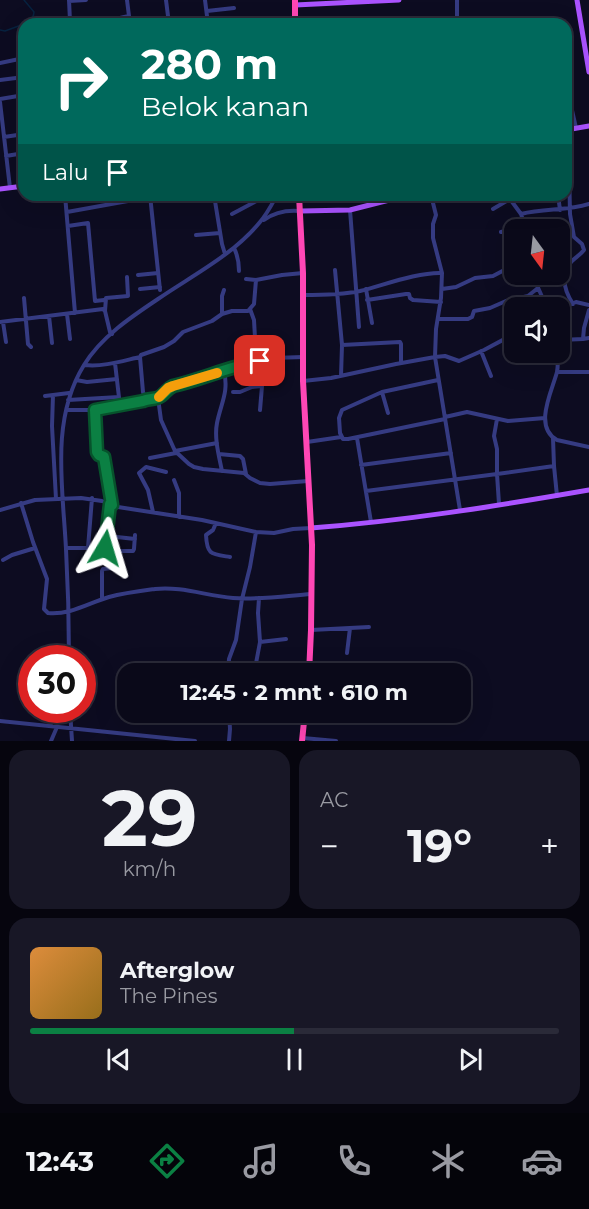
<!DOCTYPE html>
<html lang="id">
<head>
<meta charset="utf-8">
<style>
  body { margin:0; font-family:Montserrat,sans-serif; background:#181726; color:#f1f3f6; height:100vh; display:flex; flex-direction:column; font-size:22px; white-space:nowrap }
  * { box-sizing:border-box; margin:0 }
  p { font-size:20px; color:#999aa2 }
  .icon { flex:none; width:33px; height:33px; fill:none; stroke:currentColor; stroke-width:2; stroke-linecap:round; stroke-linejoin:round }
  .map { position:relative; height:741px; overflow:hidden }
  .panel { display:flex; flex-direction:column; gap:9px; padding:9px; background:#06050e; flex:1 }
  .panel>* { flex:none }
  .banner { position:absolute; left:18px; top:18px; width:554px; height:183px; border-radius:18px; box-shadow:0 6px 24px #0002,0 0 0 2px #2a2a38; background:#00695c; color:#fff; overflow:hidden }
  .needle { width:39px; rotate:165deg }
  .buttons { position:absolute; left:504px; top:219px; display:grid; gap:12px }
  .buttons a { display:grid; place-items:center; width:66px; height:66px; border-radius:12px; background:#0a0919; box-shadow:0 6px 24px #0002,0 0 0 2px #2a2a38; font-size:30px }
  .speed { position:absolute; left:18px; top:645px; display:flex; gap:12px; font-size:30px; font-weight:700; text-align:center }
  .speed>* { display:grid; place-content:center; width:78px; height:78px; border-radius:50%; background:#0a0919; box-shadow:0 6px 24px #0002,0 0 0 2px #2a2a38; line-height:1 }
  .speed .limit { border:9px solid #d22; background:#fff; color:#111 }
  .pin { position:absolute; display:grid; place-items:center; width:51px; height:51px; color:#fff; margin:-26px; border-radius:12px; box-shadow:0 3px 9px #0006 }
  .me { position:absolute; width:66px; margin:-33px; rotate:7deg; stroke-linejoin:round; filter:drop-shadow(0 0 4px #0008) }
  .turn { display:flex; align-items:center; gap:21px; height:126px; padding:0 24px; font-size:27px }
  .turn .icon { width:78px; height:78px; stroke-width:2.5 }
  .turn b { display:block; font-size:42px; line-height:51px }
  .then { display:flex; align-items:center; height:57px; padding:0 24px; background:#0003; gap:12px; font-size:22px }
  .big { font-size:45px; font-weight:700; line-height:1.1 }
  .panel .widget { flex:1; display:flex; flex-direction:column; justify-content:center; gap:9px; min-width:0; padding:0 21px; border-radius:18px; background:#181726 }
  .panel .dial { align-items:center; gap:0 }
  .dial b { font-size:78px; line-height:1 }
  .song { display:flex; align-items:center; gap:18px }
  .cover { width:72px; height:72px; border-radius:9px; background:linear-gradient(135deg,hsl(30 70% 55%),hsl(40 70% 35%)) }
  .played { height:6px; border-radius:3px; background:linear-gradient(90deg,#0b8043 50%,#2a2a38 50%) }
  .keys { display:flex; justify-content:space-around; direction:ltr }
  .heat { display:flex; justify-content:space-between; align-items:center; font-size:33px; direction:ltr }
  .panel .tiles { flex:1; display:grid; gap:9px; grid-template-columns:1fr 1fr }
  .widget:last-child { grid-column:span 2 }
  .trip { position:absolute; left:117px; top:663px; width:354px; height:60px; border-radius:18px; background:#0a0919; box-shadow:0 6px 24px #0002,0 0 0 2px #2a2a38; font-weight:700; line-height:60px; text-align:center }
  .tabs { display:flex; height:96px; justify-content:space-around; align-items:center; background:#04040a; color:#999aa2 }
  .tabs .icon { width:42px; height:42px }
  .tabs .selected { color:#0b8043 }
  .tabs b { font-size:27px; color:#f1f3f6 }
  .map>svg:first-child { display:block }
</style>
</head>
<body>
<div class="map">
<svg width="589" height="741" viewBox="0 0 589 741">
  <rect width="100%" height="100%" fill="#0d0c21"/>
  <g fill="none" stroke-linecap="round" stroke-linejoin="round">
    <path stroke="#07223f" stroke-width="1.5" d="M24,0L34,12C34,18 30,21 25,24
      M0,30L5,31L24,24"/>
    <path stroke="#353b82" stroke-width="4" d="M69,0L70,21
      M127,0L130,24
      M166,0L169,24
      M205,0L208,24
      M457,0V24
      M69,1L86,0
      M207,11L234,8
      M66,24L70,21C84,28 114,19 129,16
      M0,63L24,58
      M0,80L24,77
      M566,94H567L569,97L576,128
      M0,99L24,95
      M0,102L10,188
      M566,136L569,164L570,214L574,237L582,244L584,250C580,255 576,257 572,261C560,274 564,290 573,304
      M4,137L24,134
      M6,156L24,153
      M65,195L75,313
      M150,195L160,290
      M214,195L222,244L225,254
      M431,195L436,215L433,224V238L442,273
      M507,195L521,214L526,230
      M558,195L560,210
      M493,209L510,199
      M350,210L359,327
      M67,212L150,197L172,195
      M232,214L262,198L275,199
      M521,214C544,208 567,211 589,204
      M264,220C275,212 286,210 299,211
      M68,226L88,223L95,301L104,300
      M501,232L526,226
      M196,235L220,233
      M234,248C238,256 239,263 239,271
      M335,270L342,345L341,376
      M532,274L547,308
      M138,275L158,273
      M246,279L256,280
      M140,289L160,287
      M366,289L372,323
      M442,289L456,287L475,278L493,276L514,265
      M303,295C322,295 341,295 360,291C384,285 418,272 442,273L441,298L436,329L435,357L460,510
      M24,298L28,344L31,347
      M367,300L406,294H409L410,298L413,300L441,302
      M250,309L254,320L255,338L260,361L262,386L260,410
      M560,309L576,302L589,305
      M105,311L106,298L128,296L127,277
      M67,314L70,339
      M222,314V296L224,290
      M49,316L52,343
      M438,319H468L472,317L474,311L490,308L506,301L528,296L538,288
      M0,322L103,309L105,311L110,332L112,334
      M3,322L6,342
      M583,339L589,338
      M560,340L583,339L584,328L589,310
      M342,345L400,342L401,344V363
      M481,351L491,376
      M557,352C558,359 558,366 557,372C552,391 533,427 557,440L589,447
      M303,357L273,358L241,364L209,376L170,388L158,398L146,399L143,392L140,357L141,355L164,347L174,341L183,332L212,321L222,314L232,311H248L254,304L256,280L282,275L303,273
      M115,363L120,406
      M85,365C103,367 122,361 140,357
      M557,372H589
      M76,380L87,382L117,379
      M438,380L382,392L342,410L339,418L340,433L343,439H348L445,419
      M303,381L331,378L396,364L435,357L445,356L459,361L484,350L514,334
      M233,392H240L252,387L262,386
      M382,392L388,413
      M53,395L52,426L56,499
      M45,396L69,393
      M158,398L161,420L175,451L189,464L194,467L203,469L244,473L250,478L260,483L270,484L308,481
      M68,400L119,397
      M66,410H95L143,401L146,399
      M95,410L97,451L99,455L104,457L112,505
      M445,417L467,412L508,421L545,418
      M357,438L371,522
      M553,438L554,466L557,496
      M307,442L341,437
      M175,451L217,443
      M219,454L240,456L243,459L246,474
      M150,458L176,453
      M361,465L451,453
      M222,471C219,456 214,438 217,423C221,403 229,392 224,371
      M174,480L179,493V517
      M366,491L497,474V449L494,436L497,419
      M21,503L33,542L47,579L44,609L48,613C71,615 88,603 109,597C124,593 140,591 155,589C181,586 207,596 233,598C258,600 285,596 311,594
      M499,504L497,474L554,466
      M0,510L35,500L81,498L102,501L118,507L202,520L256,532L274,533L293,529L311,528
      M153,512L148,490L139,473L146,467L166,472
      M216,523L213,530L206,535C207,555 211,554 230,557
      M117,537L135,539
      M66,548H105L106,550L109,551H133L134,549L135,535
      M88,548L92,498
      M105,548L110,504
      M3,560L12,555L35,548
      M102,599V571L103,569L112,568
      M311,630L369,627
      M260,642L286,639
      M347,653L350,628
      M69,658C69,622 68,585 66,549C63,488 50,420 84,365C101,337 131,317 158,299C193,275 233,255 260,222C267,214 272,204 277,195
      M200,672L201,674
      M228,674L229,659L236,640L242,599L250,567L256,532
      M254,674L260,642L258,613L259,598
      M49,710L51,726
      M70,710L72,741
      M229,714L254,718
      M0,721L195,741
      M303,738L336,741
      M51,741L57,727
      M229,741L230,729L229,712"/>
    <path stroke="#aa53ff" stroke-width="5" d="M577,0L589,72
      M295,5L399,0
      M566,130L589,126
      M0,189L24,186
      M301,211L350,210L409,195
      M311,528C404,521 497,506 589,490"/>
    <path stroke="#ff47b5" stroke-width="6" d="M295,24V0
      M299,195L303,273V381L312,545L311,630L309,674
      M302,741L305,712"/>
  </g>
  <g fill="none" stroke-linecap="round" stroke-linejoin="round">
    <defs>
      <path id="route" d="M105,548L110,504L112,505L104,457L99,455L97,452L95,410L143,401C149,398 156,400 161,396C166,392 167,389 173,386C203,379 230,366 260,361"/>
    </defs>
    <use href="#route" stroke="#07532c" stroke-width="15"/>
    <use href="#route" stroke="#0b8043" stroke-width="10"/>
    <path stroke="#f59e0b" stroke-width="10" d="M159,397L168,388L173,386L217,373"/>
  </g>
</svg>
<div class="buttons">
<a><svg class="needle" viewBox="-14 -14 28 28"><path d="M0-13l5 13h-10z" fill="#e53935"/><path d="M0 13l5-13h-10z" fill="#999aa2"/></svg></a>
<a><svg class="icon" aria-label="sound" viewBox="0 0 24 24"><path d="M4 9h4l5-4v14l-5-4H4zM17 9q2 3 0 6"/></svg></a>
</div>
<div class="speed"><div class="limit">30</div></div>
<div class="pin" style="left:260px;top:361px;background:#d93025"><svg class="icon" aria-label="arrive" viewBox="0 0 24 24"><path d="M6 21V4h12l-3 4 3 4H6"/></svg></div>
<svg class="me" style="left:105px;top:548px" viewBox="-20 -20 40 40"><path d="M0-17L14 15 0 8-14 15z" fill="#0b8043" stroke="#fff" stroke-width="4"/></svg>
<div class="trip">12:45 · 2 mnt · 610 m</div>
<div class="banner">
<div class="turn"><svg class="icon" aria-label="right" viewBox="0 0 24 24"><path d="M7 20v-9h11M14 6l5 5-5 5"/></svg><div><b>280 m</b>Belok kanan</div></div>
<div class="then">Lalu<svg class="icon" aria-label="arrive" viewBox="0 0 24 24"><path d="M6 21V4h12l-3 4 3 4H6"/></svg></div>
</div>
</div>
<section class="panel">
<div class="tiles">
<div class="widget dial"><b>29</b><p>km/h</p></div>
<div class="widget"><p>AC</p>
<div class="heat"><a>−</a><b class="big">19°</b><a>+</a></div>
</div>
<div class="widget">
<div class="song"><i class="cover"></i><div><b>Afterglow</b><p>The Pines</p></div></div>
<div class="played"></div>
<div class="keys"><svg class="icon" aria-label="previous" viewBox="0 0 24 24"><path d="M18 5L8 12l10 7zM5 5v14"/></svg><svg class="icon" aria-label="pause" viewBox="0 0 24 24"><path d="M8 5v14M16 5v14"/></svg><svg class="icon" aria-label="next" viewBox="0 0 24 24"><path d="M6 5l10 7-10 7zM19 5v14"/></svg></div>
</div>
</div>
</section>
<nav class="tabs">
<b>12:43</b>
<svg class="icon selected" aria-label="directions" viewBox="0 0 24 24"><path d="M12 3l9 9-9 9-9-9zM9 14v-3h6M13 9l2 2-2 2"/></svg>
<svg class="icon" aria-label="music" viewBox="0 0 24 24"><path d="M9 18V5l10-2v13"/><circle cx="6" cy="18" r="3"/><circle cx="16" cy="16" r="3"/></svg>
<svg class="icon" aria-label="phone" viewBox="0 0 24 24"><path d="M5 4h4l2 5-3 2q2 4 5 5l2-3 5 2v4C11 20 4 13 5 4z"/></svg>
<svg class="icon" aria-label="climate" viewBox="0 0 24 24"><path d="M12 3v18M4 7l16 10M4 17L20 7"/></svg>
<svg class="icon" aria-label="car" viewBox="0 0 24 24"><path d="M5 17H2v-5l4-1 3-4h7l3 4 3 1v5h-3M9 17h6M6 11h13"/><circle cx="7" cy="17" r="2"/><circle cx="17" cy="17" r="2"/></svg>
</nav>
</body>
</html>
